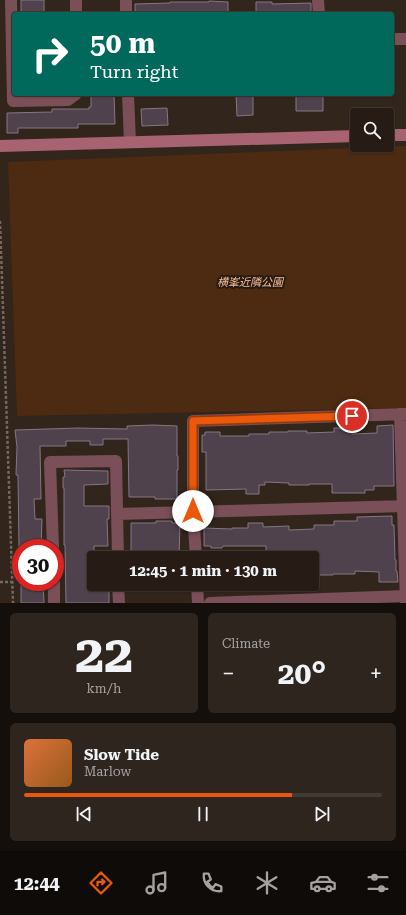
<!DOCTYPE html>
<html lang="en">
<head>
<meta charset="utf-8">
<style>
  body { margin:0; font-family:"Roboto Serif","Noto Sans JP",serif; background:#2e251e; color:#f1f3f6; height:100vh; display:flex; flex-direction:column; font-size:15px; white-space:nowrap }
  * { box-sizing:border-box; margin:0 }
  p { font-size:13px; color:#a4a1a0 }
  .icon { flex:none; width:22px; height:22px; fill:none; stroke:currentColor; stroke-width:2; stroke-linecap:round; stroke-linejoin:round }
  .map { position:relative; height:603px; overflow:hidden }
  .side { display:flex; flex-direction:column; gap:10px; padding:10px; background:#150f0c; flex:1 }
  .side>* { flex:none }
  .top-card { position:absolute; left:12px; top:12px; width:382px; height:84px; border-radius:4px; box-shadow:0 1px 3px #0004,0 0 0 1px #423a34; background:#00695c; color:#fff; overflow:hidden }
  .controls { position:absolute; left:350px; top:108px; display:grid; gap:8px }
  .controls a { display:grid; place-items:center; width:44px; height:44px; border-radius:4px; background:#261c15; box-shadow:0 1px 3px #0004,0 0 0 1px #423a34; font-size:20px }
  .speed { position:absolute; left:12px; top:539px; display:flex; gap:8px; font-size:20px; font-weight:700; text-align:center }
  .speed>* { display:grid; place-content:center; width:52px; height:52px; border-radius:50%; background:#261c15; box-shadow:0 1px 3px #0004,0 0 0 1px #423a34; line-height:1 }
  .speed .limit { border:6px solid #d22; background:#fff; color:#111 }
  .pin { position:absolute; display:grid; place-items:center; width:34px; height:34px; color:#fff; margin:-17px; border:2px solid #fff; border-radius:50%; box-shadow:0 1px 4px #0007 }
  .me { position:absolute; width:44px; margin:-22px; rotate:0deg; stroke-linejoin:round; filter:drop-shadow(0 0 3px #0008) }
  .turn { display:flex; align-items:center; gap:14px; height:84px; padding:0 12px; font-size:18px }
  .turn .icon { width:52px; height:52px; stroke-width:2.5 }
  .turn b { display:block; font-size:28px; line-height:34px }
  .big { font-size:30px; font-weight:700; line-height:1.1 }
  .side .widget { flex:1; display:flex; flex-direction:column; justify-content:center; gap:6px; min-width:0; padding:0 14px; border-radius:6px; background:#2e251e }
  .side .dial { align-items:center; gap:0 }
  .dial b { font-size:52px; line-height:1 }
  .song { display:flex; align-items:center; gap:12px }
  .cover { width:48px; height:48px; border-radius:6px; background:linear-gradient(135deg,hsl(20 70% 55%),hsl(30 70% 35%)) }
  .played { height:4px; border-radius:2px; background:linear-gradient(90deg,#ea580c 75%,#423a34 75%) }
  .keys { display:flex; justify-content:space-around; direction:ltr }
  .heat { display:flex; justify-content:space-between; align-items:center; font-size:22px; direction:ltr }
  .side .tiles { flex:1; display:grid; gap:10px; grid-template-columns:1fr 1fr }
  .widget:last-child { grid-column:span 2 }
  .trip { position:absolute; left:87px; top:551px; width:232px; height:40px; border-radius:4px; background:#261c15; box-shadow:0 1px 3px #0004,0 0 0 1px #423a34; font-weight:700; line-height:40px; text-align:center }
  .tabs { display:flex; height:64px; justify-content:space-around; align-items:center; background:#0f0b08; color:#a4a1a0 }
  .tabs .icon { width:28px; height:28px }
  .tabs .on { color:#ea580c }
  .tabs b { font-size:18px; color:#f1f3f6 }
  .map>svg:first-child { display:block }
</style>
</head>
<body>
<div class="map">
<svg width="406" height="603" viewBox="0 0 406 603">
  <rect width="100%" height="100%" fill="#32251c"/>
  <path fill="#4d2a12" d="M406,146V408L17,416L8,162Z"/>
  <path fill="#4f424d" stroke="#857683" d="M21,0H44V14H21Z
    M209,1L228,2V14H135V4L170,3V2H209Z
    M256,2H272V4L311,3V14H256Z
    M91,94H114L115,124H78V128H18V133H7V113L52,112V109H89V107H91Z
    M236,94H253V115L237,116Z
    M296,94H323V111H296Z
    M167,108L168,125L142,126L141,109Z
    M153,425L177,426V456H178V470H177V499H155V497H129L128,439H103V445H90V441H66V446H40L41,499H34L35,519H42L41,548H19L18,475H16L17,447L15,430L78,428L127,429V426Z
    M393,425L394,486H374V490H365V493H332V484H309V485H289V483L265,482V485H259V494H246V489L206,490V452H202V435H205V432H220V436H249V434H269V432H288V431H307V433L334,432V428H352V434L377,433V426Z
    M64,470L108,471V484L84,485V506H109V519H107L108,546H94V591L109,590V603H66L65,545H64V488H63V477H65Z
    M392,516V525H394L395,560H396V571H397L398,582H379V572L355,571V574H333V575H312V558H266V546H223L222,548H211V546H204V528L232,529V528H248V523H263V527L289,526V530L314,529V525H334V521H357V517Z
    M156,521H172V523H180L179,558H131V523H156Z
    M21,582H43L44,603H21Z"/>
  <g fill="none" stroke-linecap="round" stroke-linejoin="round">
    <path stroke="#746860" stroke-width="2.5" stroke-dasharray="3 2" stroke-linecap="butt" d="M0,221L13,603
      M0,582H13"/>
    <path stroke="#7a4f58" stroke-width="12" d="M11,0L13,101L68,100L76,94
      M76,0V14
      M126,0V14
      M318,0L319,14
      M392,39H406
      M128,94L130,142
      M400,414L406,603
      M117,514L406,506
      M53,548L50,462L116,461L118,558
      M196,558L193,511V421L406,414
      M54,582V603
      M118,584L119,603
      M197,584L198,603
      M210,603L406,596"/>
    <path stroke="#a86372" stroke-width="12" d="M387,135H406
      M0,146L357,136"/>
  </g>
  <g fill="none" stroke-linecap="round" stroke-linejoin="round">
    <defs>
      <path id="route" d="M193,511V421L352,416"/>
    </defs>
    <use href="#route" stroke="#983908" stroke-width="10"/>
    <use href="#route" stroke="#ea580c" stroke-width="7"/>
  </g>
  <g text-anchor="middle" stroke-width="4" stroke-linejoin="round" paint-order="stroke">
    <g font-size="11" font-style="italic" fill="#f7bd9a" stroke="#281b13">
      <text x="250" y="286">横峯近隣公園</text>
    </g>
  </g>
</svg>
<div class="controls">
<a><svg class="icon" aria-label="search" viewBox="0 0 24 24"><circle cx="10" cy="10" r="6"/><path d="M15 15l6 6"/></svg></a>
</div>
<div class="speed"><div class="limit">30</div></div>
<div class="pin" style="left:352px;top:416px;background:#d93025"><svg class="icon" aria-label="arrive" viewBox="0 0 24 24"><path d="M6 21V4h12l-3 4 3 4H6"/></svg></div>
<svg class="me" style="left:193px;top:511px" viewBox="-20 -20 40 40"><circle r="19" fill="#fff"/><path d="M0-13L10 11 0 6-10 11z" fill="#ea580c"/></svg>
<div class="trip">12:45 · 1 min · 130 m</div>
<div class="top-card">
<div class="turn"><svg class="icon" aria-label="right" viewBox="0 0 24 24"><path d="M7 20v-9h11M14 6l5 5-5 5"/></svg><div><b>50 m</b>Turn right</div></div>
</div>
</div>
<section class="side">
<div class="tiles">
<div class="widget dial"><b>22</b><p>km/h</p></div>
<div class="widget"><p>Climate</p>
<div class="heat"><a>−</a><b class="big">20°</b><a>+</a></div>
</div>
<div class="widget">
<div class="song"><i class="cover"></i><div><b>Slow Tide</b><p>Marlow</p></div></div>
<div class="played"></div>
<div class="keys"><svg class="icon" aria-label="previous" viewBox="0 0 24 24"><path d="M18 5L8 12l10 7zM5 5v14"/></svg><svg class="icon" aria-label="pause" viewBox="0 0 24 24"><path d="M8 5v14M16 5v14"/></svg><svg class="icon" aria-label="next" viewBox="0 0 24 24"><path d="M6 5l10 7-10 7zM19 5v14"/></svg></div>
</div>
</div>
</section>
<nav class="tabs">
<b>12:44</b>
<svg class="icon on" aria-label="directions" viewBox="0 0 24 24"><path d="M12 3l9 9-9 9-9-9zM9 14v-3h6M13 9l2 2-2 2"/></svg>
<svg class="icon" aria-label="music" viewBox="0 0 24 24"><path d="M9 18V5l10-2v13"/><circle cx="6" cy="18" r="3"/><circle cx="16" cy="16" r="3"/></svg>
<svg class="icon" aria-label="phone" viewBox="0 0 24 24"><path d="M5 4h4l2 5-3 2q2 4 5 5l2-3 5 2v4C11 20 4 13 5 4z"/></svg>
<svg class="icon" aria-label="climate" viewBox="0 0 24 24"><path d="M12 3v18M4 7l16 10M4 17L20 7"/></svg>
<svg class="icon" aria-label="car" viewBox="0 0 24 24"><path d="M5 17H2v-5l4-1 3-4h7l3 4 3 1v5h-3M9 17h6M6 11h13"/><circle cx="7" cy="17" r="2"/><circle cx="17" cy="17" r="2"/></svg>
<svg class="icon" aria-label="filters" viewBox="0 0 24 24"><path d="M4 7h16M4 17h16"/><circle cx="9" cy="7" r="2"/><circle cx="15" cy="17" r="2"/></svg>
</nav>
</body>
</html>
